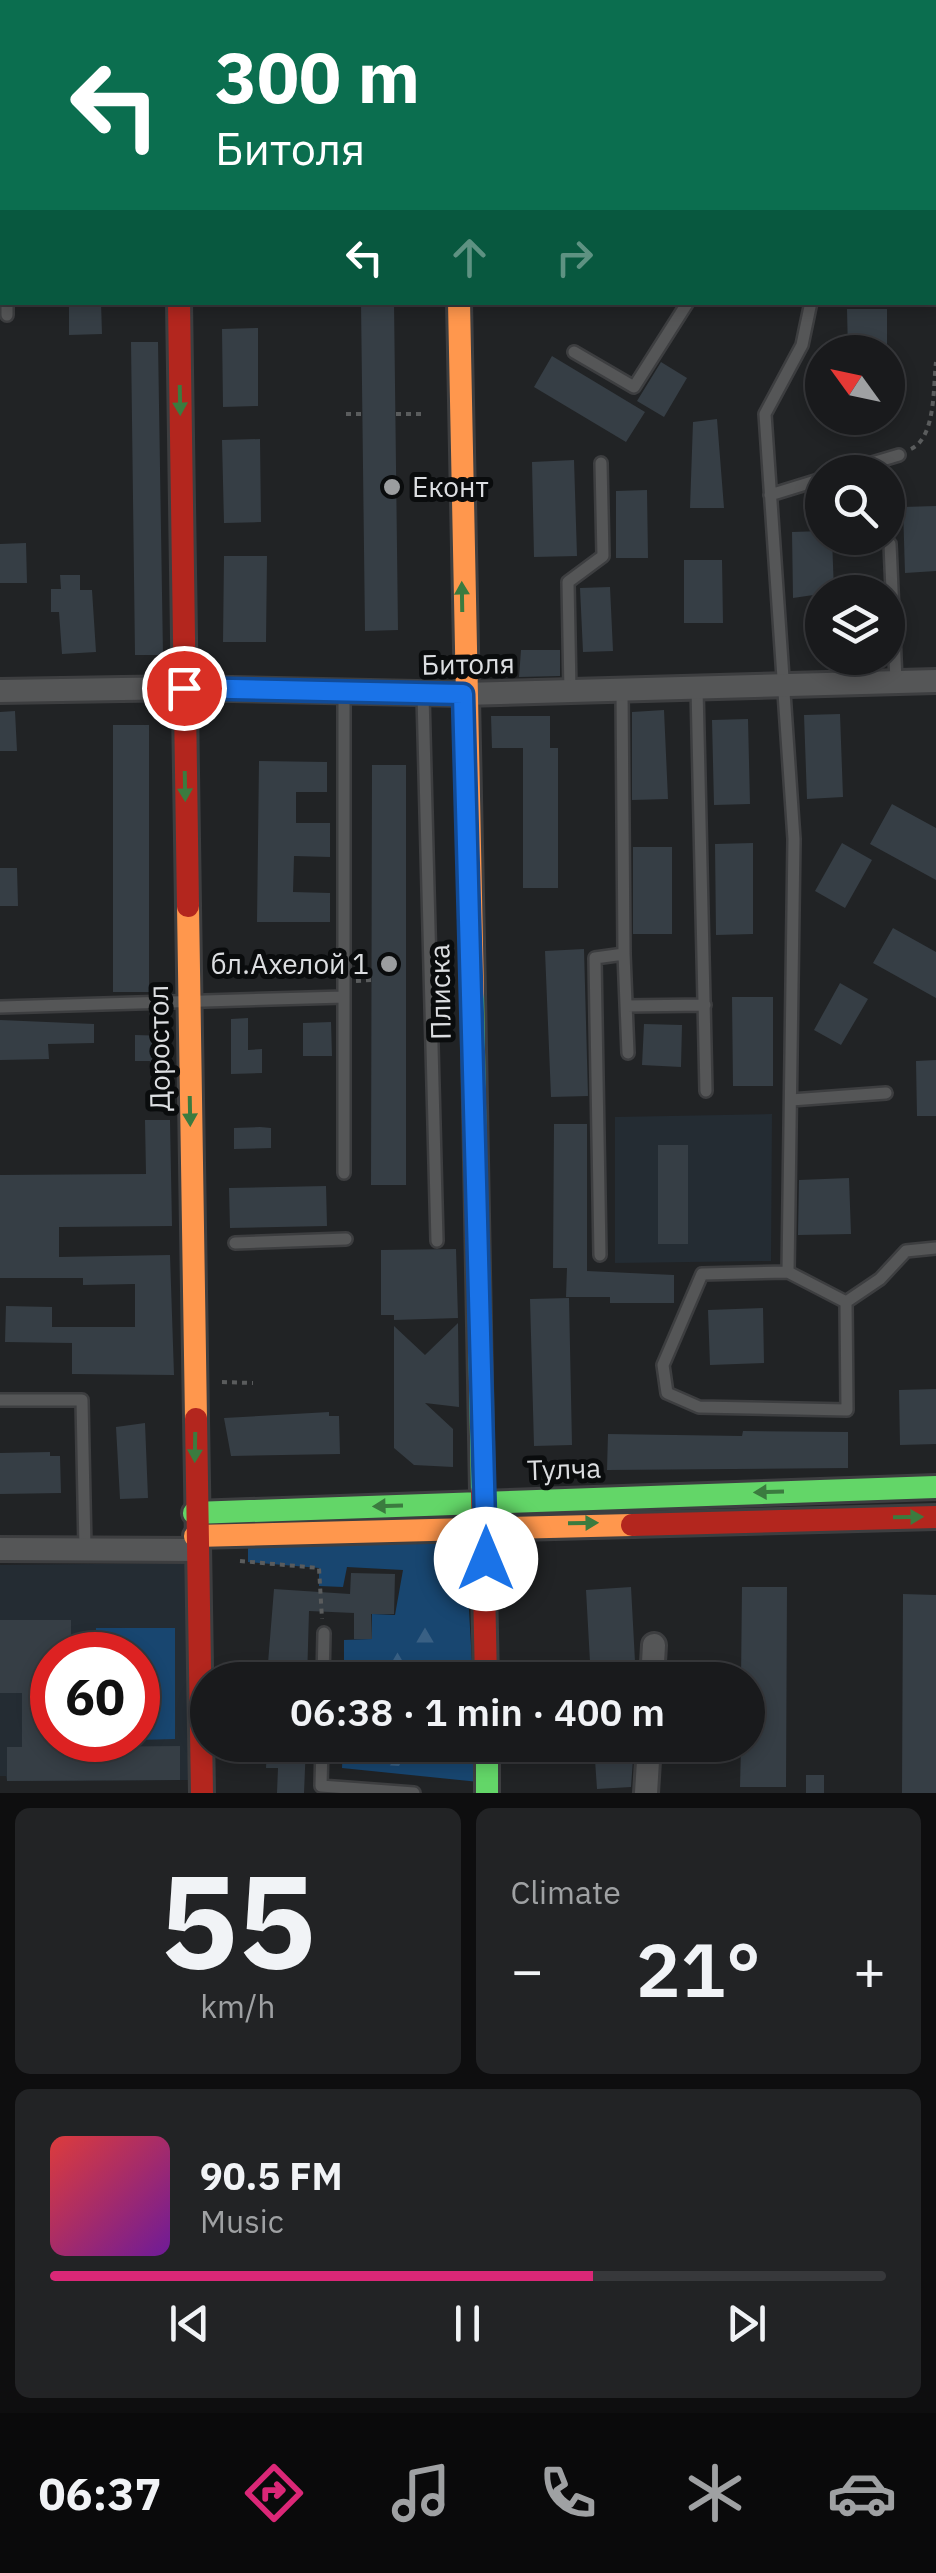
<!DOCTYPE html>
<html lang="en">
<head>
<meta charset="utf-8">
<style>
  body { margin:0; font-family:"IBM Plex Sans",sans-serif; background:#222325; color:#f1f3f6; height:100vh; display:flex; flex-direction:column; font-size:38px; white-space:nowrap }
  * { box-sizing:border-box; margin:0 }
  p { font-size:32px; color:#9fa1a3 }
  .icon { flex:none; width:55px; height:55px; fill:none; stroke:currentColor; stroke-width:2; stroke-linecap:round; stroke-linejoin:round }
  .map { position:relative; height:1793px; overflow:hidden }
  .side { display:flex; flex-direction:column; gap:15px; padding:15px; background:#0e0e0f; flex:1 }
  .side>* { flex:none }
  .banner { position:absolute; left:0px; top:0px; width:938px; height:305px; box-shadow:0 5px 15px #0003,0 0 0 2px #37383b; background:#0b6e4f; color:#fff; overflow:hidden }
  .needle { width:65px; rotate:303deg }
  .buttons { position:absolute; left:805px; top:335px; display:grid; gap:20px }
  .buttons a { display:grid; place-items:center; width:100px; height:100px; border-radius:50%; background:#191a1c; box-shadow:0 5px 15px #0003,0 0 0 2px #37383b; font-size:50px }
  .speed { position:absolute; left:30px; top:1632px; display:flex; gap:20px; font-size:50px; font-weight:700; text-align:center }
  .speed>* { display:grid; place-content:center; width:130px; height:130px; border-radius:50%; background:#191a1c; box-shadow:0 5px 15px #0003,0 0 0 2px #37383b; line-height:1 }
  .speed .limit { border:15px solid #d22; background:#fff; color:#111 }
  .pin { position:absolute; display:grid; place-items:center; width:85px; height:85px; color:#fff; margin:-42px; border:5px solid #fff; border-radius:50%; box-shadow:0 2px 10px #0007 }
  .me { position:absolute; width:110px; margin:-55px; rotate:0deg; stroke-linejoin:round; filter:drop-shadow(0 0 8px #0008) }
  .turn { display:flex; align-items:center; gap:35px; height:210px; padding:0 50px; font-size:45px }
  .turn .icon { width:130px; height:130px; stroke-width:2.5 }
  .turn b { display:block; font-size:70px; line-height:85px }
  .lanes { display:flex; align-items:center; height:95px; padding:0 50px; background:#0003; justify-content:center; gap:50px; direction:ltr }
  .lanes .off { opacity:.35 }
  .big { font-size:75px; font-weight:600; line-height:1.1 }
  .side .tile { flex:1; display:flex; flex-direction:column; justify-content:center; gap:15px; min-width:0; padding:0 35px; border-radius:15px; background:#222325 }
  .side .dial { align-items:center; gap:0 }
  .dial b { font-size:130px; line-height:1 }
  .song { display:flex; align-items:center; gap:30px }
  .cover { width:120px; height:120px; border-radius:15px; background:linear-gradient(135deg,hsl(0 70% 55%),hsl(280 70% 35%)) }
  .played { height:10px; border-radius:5px; background:linear-gradient(90deg,#db2777 65%,#37383b 65%) }
  .keys { display:flex; justify-content:space-around; direction:ltr }
  .heat { display:flex; justify-content:space-between; align-items:center; font-size:55px; direction:ltr }
  .side .tiles { flex:1; display:grid; gap:15px; grid-template-columns:1fr 1fr }
  .tile:last-child { grid-column:span 2 }
  .trip { position:absolute; left:190px; top:1662px; width:575px; height:100px; border-radius:50px; background:#191a1c; box-shadow:0 5px 15px #0003,0 0 0 2px #37383b; font-weight:600; line-height:100px; text-align:center }
  .tabs { display:flex; height:160px; justify-content:space-around; align-items:center; background:#0a0a0b; color:#9fa1a3 }
  .tabs .icon { width:70px; height:70px }
  .tabs .on { color:#db2777 }
  .tabs b { font-size:45px; color:#f1f3f6 }
  .map>svg:first-child { display:block }
</style>
</head>
<body>
<div class="map">
<svg width="936" height="1793" viewBox="0 0 936 1793">
  <defs>
    <pattern id="forest-firs" width="22" height="20" patternUnits="userSpaceOnUse" patternTransform="scale(2.5)"><rect width="22" height="20" fill="#184670"/><path d="M5 1l3.5 6h-7zM16 11l3.5 6h-7z" fill="#396084"/></pattern>
  </defs>
  <rect width="100%" height="100%" fill="#212325"/>
  <path fill="#242c33" fill-rule="evenodd" d="M620,0H797V2H620Z
    M772,1114L771,1261L615,1263V1117Z
    M188,1563L189,1780L7,1781L6,1776H0V1565ZM52,1655H138V1740H52Z"/>
  <path fill="#184670" d="M248,1541H465L473,1680H344V1640L372,1639V1614L395,1615L403,1570L347,1567L343,1587L319,1586V1568L248,1562Z
    M96,1628H175V1739L138,1740V1655H96Z
    M343,1745H477L479,1782L342,1768Z"/>
  <path fill="url(#forest-firs)" d="M387,1619L415,1629L440,1619L451,1622L439,1654L413,1676L411,1669L402,1671L396,1680H359L393,1644L382,1636Z
    M349,1745H393L402,1760L399,1766L351,1763Z"/>
  <path fill="#363e45" d="M69,302H101L102,334L69,335Z
    M361,302H394L398,630L365,631Z
    M847,309H887V352H848Z
    M258,328V406L223,407L222,329Z
    M131,342H158L163,655H135Z
    M552,356L645,412L626,442L534,387Z
    M661,362L687,378L664,417L637,401Z
    M717,419L724,508H690L693,422Z
    M260,439L261,522L224,523L222,440Z
    M574,460L577,556L534,557L532,462Z
    M647,490L648,558H616V491Z
    M936,506V571L905,573L903,507Z
    M822,531V538H832L834,592L793,598L792,532Z
    M26,543L27,583H0V544Z
    M224,556H267L266,642H223Z
    M684,560H722L723,623H684Z
    M60,575H80V590H92L96,652L62,654L59,612H51V589H61Z
    M610,587L613,651L583,652L580,588Z
    M521,650H560V676L519,677Z
    M664,710L668,799L632,800V712Z
    M15,711L17,751H0V712Z
    M840,714L843,797L807,799L804,715Z
    M491,716H550V748H558V888H523V748H492Z
    M748,719L750,804L714,805L712,720Z
    M113,725H149V992H113Z
    M259,761L327,762V792H296V823H330V857L294,856L293,892L330,893V922H257Z
    M372,765H406V1185H371Z
    M892,804L936,828V880L870,844Z
    M753,843V934L716,935L715,844Z
    M842,843L872,860L845,908L815,891Z
    M633,847H672V934H633Z
    M0,868H17L18,906H0Z
    M893,928L936,952V998L873,963Z
    M584,949L588,1096L551,1097L545,951Z
    M840,983L868,999L841,1045L814,1030Z
    M732,997H773V1086H733Z
    M248,1018V1050L262,1049V1073L231,1074V1019Z
    M0,1020L94,1024V1043L48,1044L49,1059L0,1060Z
    M331,1022L332,1056H303V1023Z
    M644,1024L682,1025L681,1067L642,1065Z
    M135,1035L169,1036L170,1074H150V1061H135Z
    M936,1060V1116H917L916,1061Z
    M145,1120H170L172,1226L59,1227V1257L170,1255L174,1375L72,1374V1343L5,1342L6,1306L52,1307V1327H135V1284L83,1285V1278H0V1175L146,1174Z
    M554,1124H587V1271L674,1275V1303H610V1297H566L567,1268H553Z
    M260,1127L271,1128V1148L234,1149V1128Z
    M658,1145H688V1244H658Z
    M849,1178L851,1234L798,1235L799,1180Z
    M326,1186L327,1226L230,1228L229,1188Z
    M456,1249L458,1318L394,1320V1315H381V1250Z
    M569,1298L572,1445L534,1446L530,1299Z
    M763,1308L764,1363L710,1365L708,1310Z
    M458,1323L459,1407L425,1403L453,1429V1467L414,1465L394,1448V1326L425,1355Z
    M936,1389V1444L900,1445L899,1390Z
    M329,1412V1416H339L340,1454L231,1456L224,1418Z
    M145,1423L148,1498L120,1499L116,1427Z
    M743,1431L848,1432V1468L607,1470L608,1434L742,1436Z
    M50,1452V1456H60L61,1493L0,1494V1453Z
    M351,1573L395,1574L394,1614H371L372,1639H354V1613L309,1611L307,1680H273V1665L268,1663L274,1589L350,1594Z
    M631,1587L636,1680H591L586,1590Z
    M742,1587H787L786,1787H740L741,1745H748V1680H741Z
    M903,1594L936,1595V1793H902Z
    M0,1620H71V1655H52V1740H71V1747L180,1746V1780L7,1781V1747H22V1693H0Z
    M267,1745H306L304,1793H277L278,1768H266Z
    M594,1745H634L631,1787L597,1789Z
    M806,1775H824V1793H806Z"/>
  <g fill="none" stroke-linecap="round" stroke-linejoin="round">
    <defs>
      <path id="lane" d="M256,0L257,2
        M826,0V2
        M613,2V0
        M935,184L936,197
        M935,294H936
        M7,302V315
        M574,352L634,387L688,302
        M842,472L899,455
        M770,495L822,479
        M890,544L896,681
        M697,688L706,1091
        M570,692L568,582L603,556L601,463
        M423,695L437,1241
        M624,954L628,1053
        M626,1006L705,1005
        M0,1007L344,997
        M791,1100L886,1093
        M344,1173V694
        M235,1243L346,1239
        M600,1255L595,958L624,954L622,690
        M788,1272L702,1274L663,1365L667,1393L699,1407L847,1410L846,1302L788,1272L794,839L765,414L802,345L811,302
        M846,1302L880,1279L906,1251L936,1248
        M0,1400H82L85,1549
        M323,1680L324,1633
        M322,1745L321,1786L414,1793"/>
      <path id="street" d="M0,162H2
        M0,691L184,688L463,694L936,681
        M0,1549L195,1550
        M652,1680L654,1645
        M646,1793L649,1745"/>
      <path id="fast" d="M473,994L482,1492
        M194,1513L936,1487
        M487,1745V1793"/>
      <path id="slow" d="M459,302L473,994
        M188,906L196,1419
        M195,1536L632,1525"/>
      <path id="jam" d="M174,0V2
        M452,0V2
        M179,302L188,906
        M196,1419L202,1793
        M482,1492L486,1680
        M632,1525L936,1517"/>
    </defs>
    <use href="#lane" stroke="#3d3e40" stroke-width="16"/>
    <use href="#street" stroke="#3d3e40" stroke-width="28"/>
    <use href="#fast" stroke="#3d3e40" stroke-width="28"/>
    <use href="#slow" stroke="#3d3e40" stroke-width="28"/>
    <use href="#jam" stroke="#3d3e40" stroke-width="28"/>
    <path stroke="#5a5c5d" stroke-width="4" stroke-dasharray="5 5" stroke-linecap="butt" d="M346,414H363
      M396,414H422
      M911,449C936,437 933,388 936,362
      M356,981L372,980
      M222,1382L253,1383
      M240,1561L319,1568L322,1619"/>
    <use href="#lane" stroke="#555657" stroke-width="11"/>
    <use href="#street" stroke="#555657" stroke-width="22"/>
    <use href="#fast" stroke="#63d668" stroke-width="22"/>
    <use href="#slow" stroke="#ff974d" stroke-width="22"/>
    <use href="#jam" stroke="#b3261e" stroke-width="22"/>
  </g>
  <defs><path id="oneway-solid" d="M-6-.8H1V-3.2L6.5 0L1 3.2V.8H-6Z" transform="scale(2.5)"/></defs>
  <g fill="#3b7b3f">
    <use href="#oneway-solid" transform="translate(180 400) rotate(89)"/>
    <use href="#oneway-solid" transform="translate(462 597) rotate(-91)"/>
    <use href="#oneway-solid" transform="translate(185 786) rotate(89)"/>
    <use href="#oneway-solid" transform="translate(190 1111) rotate(89)"/>
    <use href="#oneway-solid" transform="translate(195 1447) rotate(91)"/>
    <use href="#oneway-solid" transform="translate(769 1492) rotate(178)"/>
    <use href="#oneway-solid" transform="translate(388 1506) rotate(178)"/>
    <use href="#oneway-solid" transform="translate(908 1517) rotate(-1)"/>
    <use href="#oneway-solid" transform="translate(583 1523) rotate(-1)"/>
  </g>
  <g fill="none" stroke-linecap="round" stroke-linejoin="round">
    <defs>
      <path id="route" d="M184,688L463,694L486,1559"/>
    </defs>
    <use href="#route" stroke="#114b97" stroke-width="25"/>
    <use href="#route" stroke="#1a73e8" stroke-width="18"/>
  </g>
  <g fill="#9b9d9f" stroke="#0a0c0d" stroke-width="4">
    <circle cx="392" cy="487" r="10"/>
    <circle cx="389" cy="964" r="10"/>
  </g>
  <g text-anchor="middle" stroke-width="10" stroke-linejoin="round" paint-order="stroke">
    <g font-size="28" fill="#dcdee1" stroke="#0a0c0d" text-anchor="start">
      <text x="412" y="497">Еконт</text>
      <text x="369" y="974" text-anchor="end">бл.Ахелой 1</text>
    </g>
    <g font-size="28" fill="#dcdee1" stroke="#0a0c0d">
      <text transform="translate(468 664) rotate(-1)" y="10">Битоля</text>
      <text transform="translate(440 992) rotate(-91)" y="10">Плиска</text>
      <text transform="translate(159 1048) rotate(-91)" y="10">Доростол</text>
      <text transform="translate(564 1469) rotate(-2)" y="10">Тулча</text>
    </g>
  </g>
</svg>
<div class="buttons">
<a><svg class="needle" viewBox="-14 -14 28 28"><path d="M0-13l5 13h-10z" fill="#e53935"/><path d="M0 13l5-13h-10z" fill="#9fa1a3"/></svg></a>
<a><svg class="icon" aria-label="search" viewBox="0 0 24 24"><circle cx="10" cy="10" r="6"/><path d="M15 15l6 6"/></svg></a>
<a><svg class="icon" aria-label="layers" viewBox="0 0 24 24"><path d="M12 4l9 5-9 5-9-5zM3 14l9 5 9-5"/></svg></a>
</div>
<div class="speed"><div class="limit">60</div></div>
<div class="pin" style="left:184px;top:688px;background:#d93025"><svg class="icon" aria-label="arrive" viewBox="0 0 24 24"><path d="M6 21V4h12l-3 4 3 4H6"/></svg></div>
<svg class="me" style="left:486px;top:1559px" viewBox="-20 -20 40 40"><circle r="19" fill="#fff"/><path d="M0-13L10 11 0 6-10 11z" fill="#1a73e8"/></svg>
<div class="trip">06:38 · 1 min · 400 m</div>
<div class="banner">
<div class="turn"><svg class="icon" aria-label="left" viewBox="0 0 24 24"><path d="M17 20v-9H6M10 6l-5 5 5 5"/></svg><div><b>300 m</b>Битоля</div></div>
<div class="lanes"><svg class="icon" aria-label="left" viewBox="0 0 24 24"><path d="M17 20v-9H6M10 6l-5 5 5 5"/></svg><svg class="icon off" aria-label="ahead" viewBox="0 0 24 24"><path d="M12 20V5M6 11l6-6 6 6"/></svg><svg class="icon off" aria-label="right" viewBox="0 0 24 24"><path d="M7 20v-9h11M14 6l5 5-5 5"/></svg></div>
</div>
</div>
<section class="side">
<div class="tiles">
<div class="tile dial"><b>55</b><p>km/h</p></div>
<div class="tile"><p>Climate</p>
<div class="heat"><a>−</a><b class="big">21°</b><a>+</a></div>
</div>
<div class="tile">
<div class="song"><i class="cover"></i><div><b>90.5 FM</b><p>Music</p></div></div>
<div class="played"></div>
<div class="keys"><svg class="icon" aria-label="previous" viewBox="0 0 24 24"><path d="M18 5L8 12l10 7zM5 5v14"/></svg><svg class="icon" aria-label="pause" viewBox="0 0 24 24"><path d="M8 5v14M16 5v14"/></svg><svg class="icon" aria-label="next" viewBox="0 0 24 24"><path d="M6 5l10 7-10 7zM19 5v14"/></svg></div>
</div>
</div>
</section>
<nav class="tabs">
<b>06:37</b>
<svg class="icon on" aria-label="directions" viewBox="0 0 24 24"><path d="M12 3l9 9-9 9-9-9zM9 14v-3h6M13 9l2 2-2 2"/></svg>
<svg class="icon" aria-label="music" viewBox="0 0 24 24"><path d="M9 18V5l10-2v13"/><circle cx="6" cy="18" r="3"/><circle cx="16" cy="16" r="3"/></svg>
<svg class="icon" aria-label="phone" viewBox="0 0 24 24"><path d="M5 4h4l2 5-3 2q2 4 5 5l2-3 5 2v4C11 20 4 13 5 4z"/></svg>
<svg class="icon" aria-label="climate" viewBox="0 0 24 24"><path d="M12 3v18M4 7l16 10M4 17L20 7"/></svg>
<svg class="icon" aria-label="car" viewBox="0 0 24 24"><path d="M5 17H2v-5l4-1 3-4h7l3 4 3 1v5h-3M9 17h6M6 11h13"/><circle cx="7" cy="17" r="2"/><circle cx="17" cy="17" r="2"/></svg>
</nav>
</body>
</html>
